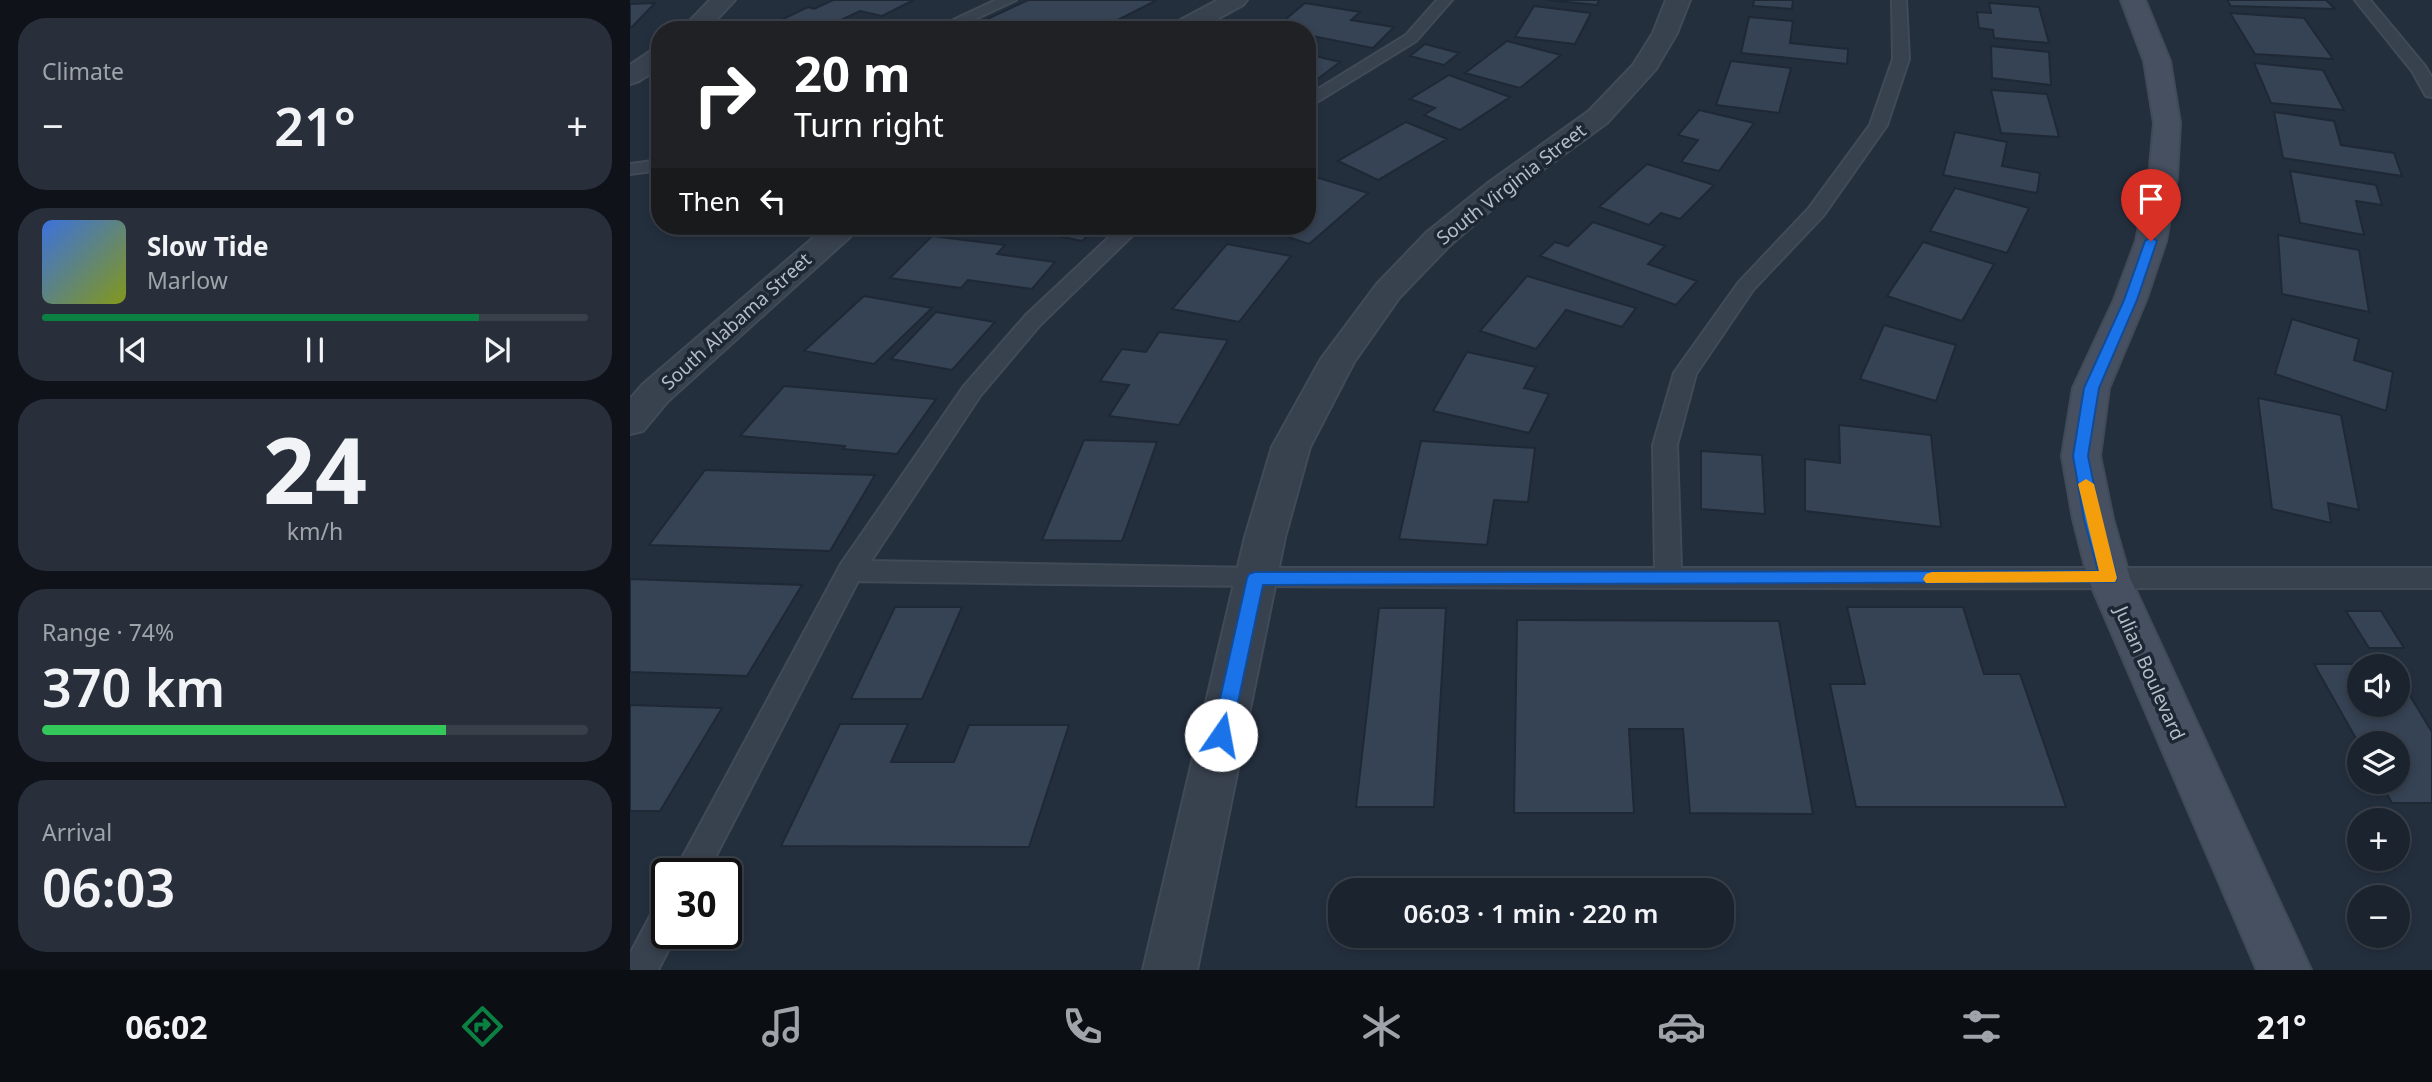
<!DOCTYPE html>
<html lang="en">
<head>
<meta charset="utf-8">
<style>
  body { margin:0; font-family:"Noto Sans",sans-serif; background:#282f3a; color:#f1f3f6; height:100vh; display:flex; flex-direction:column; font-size:26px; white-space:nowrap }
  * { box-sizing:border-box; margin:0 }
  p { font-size:23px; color:#a0a4aa }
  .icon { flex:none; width:38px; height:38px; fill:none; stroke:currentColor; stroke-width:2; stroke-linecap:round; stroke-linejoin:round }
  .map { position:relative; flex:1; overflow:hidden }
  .details { display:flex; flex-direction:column; gap:18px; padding:18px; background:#0f1319; width:630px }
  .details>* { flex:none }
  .hud { position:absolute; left:21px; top:21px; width:665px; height:214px; border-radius:28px; box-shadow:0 4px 10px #0003,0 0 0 2px #39404a; background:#202124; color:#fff; overflow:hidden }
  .tools { position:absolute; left:1717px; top:654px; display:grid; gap:14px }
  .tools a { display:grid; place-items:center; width:63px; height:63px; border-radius:50%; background:#1b232e; box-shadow:0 4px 10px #0003,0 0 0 2px #39404a; font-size:35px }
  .speed { position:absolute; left:21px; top:858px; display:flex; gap:14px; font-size:35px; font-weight:700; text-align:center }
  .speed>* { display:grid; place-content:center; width:91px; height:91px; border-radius:50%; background:#1b232e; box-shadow:0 4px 10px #0003,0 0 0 2px #39404a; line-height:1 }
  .speed .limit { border:4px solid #111; border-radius:10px; background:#fff; color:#111 }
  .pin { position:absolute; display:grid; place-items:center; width:60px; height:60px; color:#fff; margin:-72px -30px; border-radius:50% 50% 50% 0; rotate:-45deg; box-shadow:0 0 7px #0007 }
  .pin .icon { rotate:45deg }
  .me { position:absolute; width:77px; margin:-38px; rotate:12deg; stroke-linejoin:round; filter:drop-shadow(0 0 5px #0008) }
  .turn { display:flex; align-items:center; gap:24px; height:147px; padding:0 28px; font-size:32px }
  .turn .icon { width:91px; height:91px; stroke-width:2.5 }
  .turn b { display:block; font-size:49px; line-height:60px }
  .then { display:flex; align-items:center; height:66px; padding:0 28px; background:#0003; gap:14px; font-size:26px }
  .big { font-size:52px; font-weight:600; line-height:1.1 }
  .details .card { flex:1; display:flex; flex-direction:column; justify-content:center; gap:10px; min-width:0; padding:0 24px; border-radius:28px; background:#282f3a }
  .details .dial { align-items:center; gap:0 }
  .dial b { font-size:91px; line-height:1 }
  .song { display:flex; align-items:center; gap:21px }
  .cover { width:84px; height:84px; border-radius:10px; background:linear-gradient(135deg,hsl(220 70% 55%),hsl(70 70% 35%)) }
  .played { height:7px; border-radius:4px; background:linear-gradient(90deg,#0b8043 80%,#39404a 80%) }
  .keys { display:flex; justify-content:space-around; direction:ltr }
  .heat { display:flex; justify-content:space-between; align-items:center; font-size:38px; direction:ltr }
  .charge { height:10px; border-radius:5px; background:linear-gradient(90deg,#34c759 74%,#39404a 0) }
  .trip { position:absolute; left:698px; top:878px; width:406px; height:70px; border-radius:28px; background:#1b232e; box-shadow:0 4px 10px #0003,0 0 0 2px #39404a; font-weight:600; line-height:70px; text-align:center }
  .tabs { display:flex; height:112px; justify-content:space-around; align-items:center; background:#0b0e12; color:#a0a4aa }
  .tabs .icon { width:49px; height:49px }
  .tabs .current { color:#0b8043 }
  .tabs b { font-size:32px; color:#f1f3f6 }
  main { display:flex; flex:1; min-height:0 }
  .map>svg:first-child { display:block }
</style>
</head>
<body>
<main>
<section class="details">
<div class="card"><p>Climate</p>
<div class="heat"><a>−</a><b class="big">21°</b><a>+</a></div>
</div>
<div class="card">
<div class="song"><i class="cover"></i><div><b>Slow Tide</b><p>Marlow</p></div></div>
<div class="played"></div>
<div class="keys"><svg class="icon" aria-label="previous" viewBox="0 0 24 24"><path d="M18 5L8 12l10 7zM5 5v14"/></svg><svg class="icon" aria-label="pause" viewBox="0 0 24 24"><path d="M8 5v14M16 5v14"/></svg><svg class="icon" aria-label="next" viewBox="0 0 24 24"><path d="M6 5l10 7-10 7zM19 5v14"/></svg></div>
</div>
<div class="card dial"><b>24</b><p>km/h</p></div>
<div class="card"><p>Range · 74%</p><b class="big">370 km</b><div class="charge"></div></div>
<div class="card"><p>Arrival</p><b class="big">06:03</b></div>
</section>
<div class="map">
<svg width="1802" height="970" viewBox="0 0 1802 970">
  <rect width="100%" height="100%" fill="#242f3e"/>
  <path fill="#364354" stroke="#1f2835" stroke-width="2" d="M203,0H284L252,16L230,11L213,19L252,30H130L178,7L184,9Z
    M398,0H527L468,30H334Z
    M917,0H969L967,5Z
    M1124,0H1163L1162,9L1123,6Z
    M1597,0H1696L1705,9L1601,6Z
    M25,3L2,27H0V4Z
    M675,3L730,12L721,20L764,27L743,48L677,35V30L644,29Z
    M1359,3L1409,7L1419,43L1364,38L1363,30L1349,28L1347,12L1361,13Z
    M904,6L961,13L945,44L885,37Z
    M1600,13L1674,18L1703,59L1625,54Z
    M1119,17L1163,21L1160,43L1218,49L1217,64L1111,53Z
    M877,41L931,55L890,88L835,73Z
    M795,44L829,53L814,65L780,56Z
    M1361,46L1419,52L1421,85L1362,78Z
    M677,54L710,62L677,87Z
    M1101,61L1161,68L1149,113L1086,105Z
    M1624,63L1693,70L1714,110L1641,103Z
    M819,75L880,97L830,130L794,115L805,108L780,99Z
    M1361,90L1417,94L1429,137L1371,133Z
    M1069,110L1124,123L1089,171L1051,162L1068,140L1048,135Z
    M1644,112L1704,121L1711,145L1764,153L1772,176L1653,158Z
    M776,122L817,139L748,180L708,161Z
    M1325,132L1377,142L1372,166L1410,173L1407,193L1313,175Z
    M1017,164L1084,185L1050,219L1031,213L1019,225L969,207Z
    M1660,171L1746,185L1752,205L1726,201L1734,235L1670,223Z
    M689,178L738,193L679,244L628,227L677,226V187Z
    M1325,188L1399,208L1377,253L1300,231Z
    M963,222L1035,246L1018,264L1067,281L1046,305L910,256L925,242L938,246Z
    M381,226H468L452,241Z
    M1648,235L1729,250L1739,312L1652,294Z
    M302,236L375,245L367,254L425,262L402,289L338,280L331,288L260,278Z
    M1293,242L1364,264L1332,321L1257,296Z
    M597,244L661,256L609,322L542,309Z
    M897,276L1006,308L992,327L936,310L906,349L850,331Z
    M234,296L302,308L244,364L174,351Z
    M306,312L365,322L322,370L261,359Z
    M1662,319L1729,339L1724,360L1763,372L1756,411L1645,374Z
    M1254,325L1326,345L1306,401L1230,379Z
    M529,332L598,340L549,425L479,416L499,385L470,381L492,349L516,352Z
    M837,352L906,367L894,388L919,394L899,433L803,411Z
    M154,386L306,399L267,454L213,449L215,446L110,436Z
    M1628,398L1711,415L1729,510L1698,503L1701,523L1642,509Z
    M1209,425L1301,435L1311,527L1175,511V459L1210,463Z
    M454,440L527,442L492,541L412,540Z
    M791,441L905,448L898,502L864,500L857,545L769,539Z
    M1071,451L1132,455L1135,514L1071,509Z
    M75,470L245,475L200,551L19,545Z
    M0,579L172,585L117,676L0,672Z
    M265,607H332L292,699H221Z
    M1217,607H1333L1354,674H1390L1436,807H1226L1200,684H1235Z
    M749,608H816L804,807H726Z
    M1716,611H1751L1774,648H1739Z
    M887,620L1149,621L1183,814L1060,813L1053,729H999L1004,813H884Z
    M1684,664H1760L1762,667H1729V705H1768V676L1802,732V803H1762L1750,782H1768V744H1729Z
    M0,705L92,708L30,811H0Z
    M210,724H278L261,762H324L339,725H439L399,847L151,846Z"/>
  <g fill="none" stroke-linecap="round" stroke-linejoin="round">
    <defs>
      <path id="lane" d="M366,0H386L322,30H302Z
        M807,0H822L786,41L677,108V96L776,35Z
        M1262,0H1276L1279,59L1257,125L1193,216L1123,290L1066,374L1047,445L1051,568H1802V588C1277,588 753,590 228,581L77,873H44L211,564L334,386L396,315L491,226H512L410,325L350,396L241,561L625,568H1025L1023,445L1044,373L1109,282L1179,208L1240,125L1263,59Z
        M1725,0H1740L1795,66L1802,78V97L1796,96L1782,71Z
        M30,160V170L0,174V164Z
        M37,902V933H47L28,970H0V954L25,907Z"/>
      <path id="street" d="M80,0H105L77,30H51Z
        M588,0H617L613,5L567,30H537L541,25Z
        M1036,0H1060L1047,33L1026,69L977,123L878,195L819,246L769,298L724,362L680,447L655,537L567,970H513L615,537L642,447L691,359L747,284L797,232L858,183L959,111L1003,65L1023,33Z
        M30,49V67L9,81L0,84V65L21,51Z
        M197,226H232L38,401L13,431L0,434V399L12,385Z"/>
      <path id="secondary" d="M1491,0H1515L1540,61L1550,123L1547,178L1536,241L1516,300L1479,388L1470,456L1483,519L1500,578L1681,970H1627L1458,578L1443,519L1432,456L1443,388L1484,300L1506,241L1519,178L1524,123L1514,61Z"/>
    </defs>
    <use href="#lane" stroke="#414a57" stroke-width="4"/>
    <use href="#street" stroke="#414a57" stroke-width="4"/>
    <use href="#secondary" stroke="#414a57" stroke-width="4"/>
    <use href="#lane" fill="#38414e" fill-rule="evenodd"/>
    <use href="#street" fill="#38414e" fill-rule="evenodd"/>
    <use href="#secondary" fill="#465061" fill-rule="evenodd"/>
  </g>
  <path fill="#1a73e8" stroke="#114b97" stroke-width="2" d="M1521,237L1527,241L1507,300L1469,388L1458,456L1471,519L1487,578L1485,582L633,585L601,735L598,741L591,743L585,741L582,735L617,578L619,574L625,572L1468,571L1454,519L1443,456L1454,388L1494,300L1515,241Z"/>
  <path fill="#f59e0b" d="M1456,479L1464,484L1487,578L1485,582L1296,583L1293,579L1296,574L1302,572L1469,571L1448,484Z"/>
  <g text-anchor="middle" stroke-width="7" stroke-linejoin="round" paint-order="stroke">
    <g font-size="19" fill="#b4bcc9" stroke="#1d2633">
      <text transform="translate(881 184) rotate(-38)" y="7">South Virginia Street</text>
      <text transform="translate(106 321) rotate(-42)" y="7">South Alabama Street</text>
      <text transform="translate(1520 673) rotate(66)" y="7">Julian Boulevard</text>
    </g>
  </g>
</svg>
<div class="tools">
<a><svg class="icon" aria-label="sound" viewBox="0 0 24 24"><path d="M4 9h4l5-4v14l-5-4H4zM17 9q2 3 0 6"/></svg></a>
<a><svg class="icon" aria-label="layers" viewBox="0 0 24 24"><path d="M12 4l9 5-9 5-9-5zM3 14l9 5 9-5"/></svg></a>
<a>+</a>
<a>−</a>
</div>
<div class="speed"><div class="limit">30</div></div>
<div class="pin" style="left:1521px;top:241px;background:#d93025"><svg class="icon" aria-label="arrive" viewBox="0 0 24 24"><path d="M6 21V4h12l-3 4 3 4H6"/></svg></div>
<svg class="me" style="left:591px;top:735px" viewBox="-20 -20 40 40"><circle r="19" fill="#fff"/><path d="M0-13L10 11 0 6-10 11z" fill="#1a73e8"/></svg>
<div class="trip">06:03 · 1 min · 220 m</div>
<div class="hud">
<div class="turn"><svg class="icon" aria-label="right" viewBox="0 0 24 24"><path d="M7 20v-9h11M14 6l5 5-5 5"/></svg><div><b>20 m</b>Turn right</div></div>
<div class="then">Then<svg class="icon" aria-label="left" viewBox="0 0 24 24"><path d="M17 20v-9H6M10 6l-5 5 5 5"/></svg></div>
</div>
</div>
</main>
<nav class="tabs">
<b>06:02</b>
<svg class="icon current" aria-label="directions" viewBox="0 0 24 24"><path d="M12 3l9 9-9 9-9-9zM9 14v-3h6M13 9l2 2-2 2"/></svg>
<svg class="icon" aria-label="music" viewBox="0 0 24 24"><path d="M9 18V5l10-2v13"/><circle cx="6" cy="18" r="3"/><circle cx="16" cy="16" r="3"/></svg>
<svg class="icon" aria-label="phone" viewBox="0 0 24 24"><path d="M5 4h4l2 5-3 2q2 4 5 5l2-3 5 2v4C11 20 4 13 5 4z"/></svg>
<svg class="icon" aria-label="climate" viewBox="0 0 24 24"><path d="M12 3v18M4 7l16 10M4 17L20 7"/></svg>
<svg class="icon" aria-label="car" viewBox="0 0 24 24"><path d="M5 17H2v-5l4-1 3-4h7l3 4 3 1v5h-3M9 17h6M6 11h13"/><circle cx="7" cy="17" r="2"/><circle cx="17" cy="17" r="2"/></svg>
<svg class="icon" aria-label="filters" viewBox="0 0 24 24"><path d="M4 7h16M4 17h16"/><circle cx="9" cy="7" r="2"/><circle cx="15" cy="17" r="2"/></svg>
<b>21°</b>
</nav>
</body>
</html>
